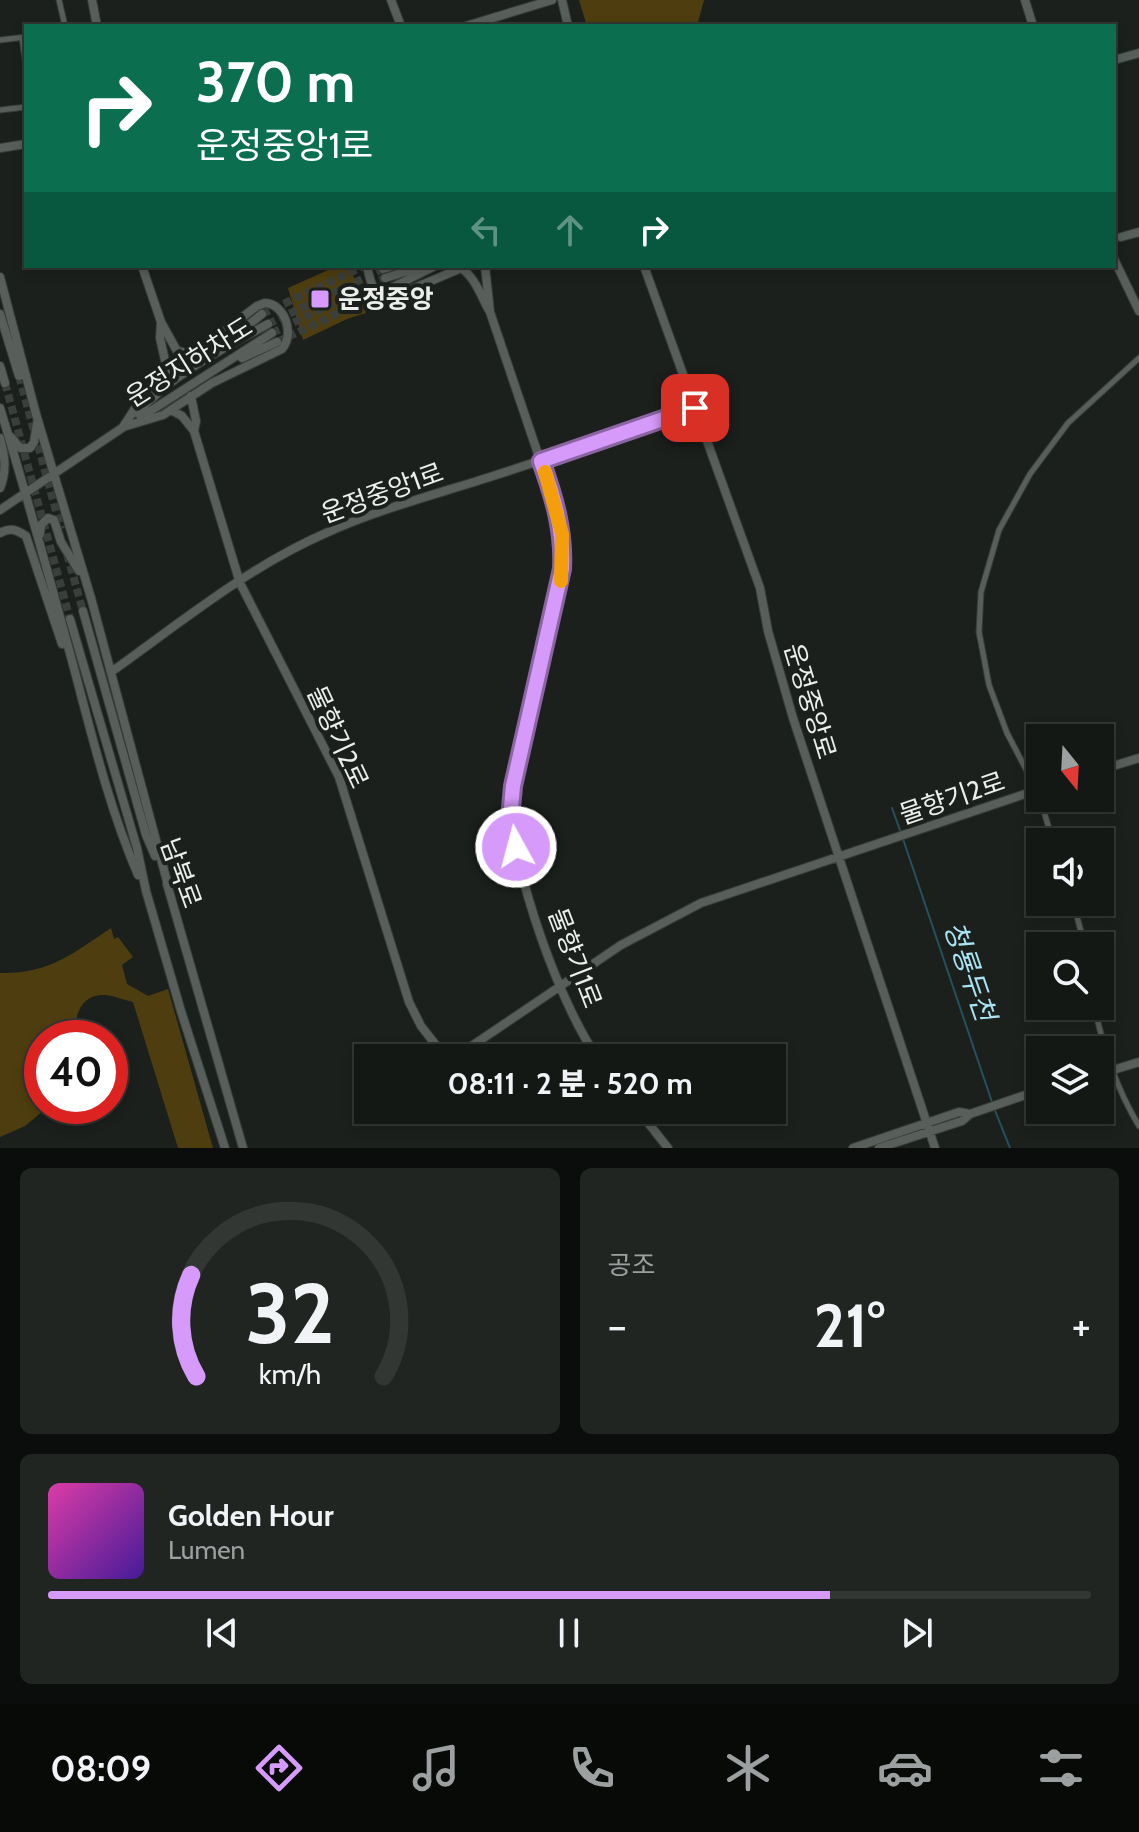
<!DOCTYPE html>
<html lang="ko">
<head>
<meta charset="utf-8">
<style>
  body { margin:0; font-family:Cabin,"Noto Sans KR",sans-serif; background:#212522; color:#f1f3f6; height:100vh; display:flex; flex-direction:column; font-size:30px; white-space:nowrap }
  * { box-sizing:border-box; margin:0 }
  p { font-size:26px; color:#9da0a0 }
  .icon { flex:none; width:44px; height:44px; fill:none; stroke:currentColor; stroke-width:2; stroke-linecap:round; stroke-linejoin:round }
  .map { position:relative; height:1148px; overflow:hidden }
  .sheet { display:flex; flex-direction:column; gap:20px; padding:20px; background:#0b0d0c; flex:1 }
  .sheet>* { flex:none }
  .top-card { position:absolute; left:24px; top:24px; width:1092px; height:244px; border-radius:0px; box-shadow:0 4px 12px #0003,0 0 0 2px #333734; background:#0b6e4f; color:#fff; overflow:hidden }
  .needle { width:52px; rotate:162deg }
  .tools { position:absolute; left:1026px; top:724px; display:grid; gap:16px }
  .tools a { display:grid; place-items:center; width:88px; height:88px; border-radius:0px; background:#141815; box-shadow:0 4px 12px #0003,0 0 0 2px #333734; font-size:40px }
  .speed { position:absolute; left:24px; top:1020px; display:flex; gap:16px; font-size:40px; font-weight:700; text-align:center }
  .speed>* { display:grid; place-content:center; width:104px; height:104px; border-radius:50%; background:#141815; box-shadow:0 4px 12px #0003,0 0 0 2px #333734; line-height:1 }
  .speed .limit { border:12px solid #d22; background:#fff; color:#111 }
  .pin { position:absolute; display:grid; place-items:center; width:68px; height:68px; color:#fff; margin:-34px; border-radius:16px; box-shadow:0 4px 12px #0006 }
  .me { position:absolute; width:88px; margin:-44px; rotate:353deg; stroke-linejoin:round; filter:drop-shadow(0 0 6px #0008) }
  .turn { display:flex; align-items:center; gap:28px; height:168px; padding:0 40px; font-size:36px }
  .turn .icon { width:104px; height:104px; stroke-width:2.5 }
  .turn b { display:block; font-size:56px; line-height:68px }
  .lanes { display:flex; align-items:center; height:76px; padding:0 40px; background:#0003; justify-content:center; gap:40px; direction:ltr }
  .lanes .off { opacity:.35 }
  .big { font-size:60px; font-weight:800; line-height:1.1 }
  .sheet .tile { flex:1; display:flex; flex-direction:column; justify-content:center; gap:12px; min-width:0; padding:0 28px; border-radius:12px; background:#212522 }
  .sheet .dial { align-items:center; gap:0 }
  .dial svg { height:208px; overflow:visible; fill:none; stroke:#333734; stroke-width:7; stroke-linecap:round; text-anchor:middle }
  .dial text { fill:#f1f3f6; stroke:none }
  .song { display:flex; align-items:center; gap:24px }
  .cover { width:96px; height:96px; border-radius:12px; background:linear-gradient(135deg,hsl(320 70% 55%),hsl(260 70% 35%)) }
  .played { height:8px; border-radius:4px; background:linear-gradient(90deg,#d69bfa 75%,#333734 75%) }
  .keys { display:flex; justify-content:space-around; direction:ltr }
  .heat { display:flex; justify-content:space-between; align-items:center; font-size:44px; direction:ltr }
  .sheet .tiles { flex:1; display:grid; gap:20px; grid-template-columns:1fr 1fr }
  .tile:last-child { grid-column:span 2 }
  .trip { position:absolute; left:354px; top:1044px; width:432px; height:80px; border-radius:0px; background:#141815; box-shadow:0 4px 12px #0003,0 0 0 2px #333734; font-weight:800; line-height:80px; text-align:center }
  .tab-bar { display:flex; height:128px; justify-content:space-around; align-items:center; background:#080a08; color:#9da0a0 }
  .tab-bar .icon { width:56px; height:56px }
  .tab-bar .on { color:#d69bfa }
  .tab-bar b { font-size:36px; color:#f1f3f6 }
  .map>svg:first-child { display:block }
</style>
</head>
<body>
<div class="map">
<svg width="1139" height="1148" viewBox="0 0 1139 1148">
  <rect width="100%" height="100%" fill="#1b201c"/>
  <path fill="#4e3e0f" d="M579,0H704L697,26H587Z
    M337,266H350L366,313L347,319L303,340L288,288Z
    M111,928L114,939L118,937L133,957L122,965L127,984L148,996L168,989L213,1148H178L133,1002C124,1000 115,996 106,995C80,993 74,1017 75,1038H42V1106H49L25,1126L0,1137V973C49,974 72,954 111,928Z"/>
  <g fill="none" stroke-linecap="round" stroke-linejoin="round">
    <path stroke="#26515c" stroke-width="2" d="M892,808L901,833
      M903,839L992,1102
      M994,1108L1010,1148"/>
    <path stroke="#3a3f3b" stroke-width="8" stroke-dasharray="8 4" stroke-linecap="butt" d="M262,314L364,266
      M268,324L383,269
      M272,333L385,278
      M277,342L385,291
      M19,376L61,529
      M5,383L70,619
      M67,554L83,611"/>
    <defs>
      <path id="street" d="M59,0L65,26
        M22,38L26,66
        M0,40L26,37
        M0,110L26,107
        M1040,796L1007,733L989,685L979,632L981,592L999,530L1030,474L1068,423L1139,358
        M1040,798L1053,842
        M1073,902L1085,946
        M1094,1006C1104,1049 1116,1088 1139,1126"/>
      <path id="secondary" d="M92,0L97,26
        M391,0L401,26
        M562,0L568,26
        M1025,0L1033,26
        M466,26L552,0
        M1114,60L1139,53
        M0,148L26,144
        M1121,237L1139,232
        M1114,259L1139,311
        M142,266L161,322
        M367,266C370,281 373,297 391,298L466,266
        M644,266L760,588L768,631L793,718L935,1148
        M461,268C476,278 481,297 490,312L485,266
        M383,269L393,266
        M0,277L36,414L91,598L168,885
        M385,278L424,266
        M389,289L435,266
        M265,303C285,304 295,334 282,349L212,383L163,415L123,427L147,390L257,306Z
        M490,312L559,516L563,553L559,592C548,637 538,683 527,728C521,754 512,780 512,806C510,866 562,1010 598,1058
        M0,314L19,376
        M228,341L262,314
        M242,358L277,342
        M0,366L5,383
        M168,374L160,338L161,322L177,351L193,354
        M0,408C27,496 51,583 75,672C93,740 110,810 138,875
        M171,410L182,416L194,431L196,421L191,396
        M137,413C173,374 222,349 268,324
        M141,417L272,333
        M194,431L240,583L339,777L409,1002L421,1026L446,1058
        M11,437L20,448H30L34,442L37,423
        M0,438C5,456 7,471 0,488
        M0,510L125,426
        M0,533C10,527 17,530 26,536L62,644
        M40,534L41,525L48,518L54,520L61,542L79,571
        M83,611L146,835L155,856
        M70,619L137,848L146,891L181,1011L225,1148
        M111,672C180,623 248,567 326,533C379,509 437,494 493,476C561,454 628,431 695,408
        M1100,770L1139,758
        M167,884L243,1148
        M454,1058L621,945L701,903L1040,789
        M1100,1074L1139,1062
        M638,1110L668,1148
        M853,1148L959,1112L970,1114
        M879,1148L962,1121L970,1114L1040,1090"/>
    </defs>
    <use href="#street" stroke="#383c39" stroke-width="7"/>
    <use href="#secondary" stroke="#383c39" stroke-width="10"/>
    <use href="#street" stroke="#585e59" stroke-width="5"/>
    <use href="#secondary" stroke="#585e59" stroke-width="8"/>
  </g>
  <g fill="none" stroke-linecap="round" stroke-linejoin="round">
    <defs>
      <path id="route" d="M516,847L511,808L513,786L562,569C564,530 554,497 541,461L695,408"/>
    </defs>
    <use href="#route" stroke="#8b65a2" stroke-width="20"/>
    <use href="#route" stroke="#d69bfa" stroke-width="14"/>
    <path stroke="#f59e0b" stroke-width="14" d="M545,472L562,534L561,581"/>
  </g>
  <rect fill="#d69bfa" stroke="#1b201c" stroke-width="3" x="310" y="289" width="20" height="20" rx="4"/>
  <g text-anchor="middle" stroke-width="8" stroke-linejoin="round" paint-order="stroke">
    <g font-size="26" font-weight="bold" fill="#ebeeeb" stroke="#1b201c" text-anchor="start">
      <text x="338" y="308">운정중앙</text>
    </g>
    <g font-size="26" fill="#ebeeeb" stroke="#1b201c">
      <text transform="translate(189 362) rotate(-32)" y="9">운정지하차도</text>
      <text transform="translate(382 493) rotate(-20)" y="9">운정중앙1로</text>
      <text transform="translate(810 701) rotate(73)" y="9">운정중앙로</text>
      <text transform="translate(338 737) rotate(65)" y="9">물향기2로</text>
      <text transform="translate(952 798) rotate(-19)" y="9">물향기2로</text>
      <text transform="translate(181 873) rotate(70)" y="9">남북로</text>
      <text transform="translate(575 958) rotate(69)" y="9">물향기1로</text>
    </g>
    <g font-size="28" font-style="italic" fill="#aae4f4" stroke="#1b201c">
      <text transform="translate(970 971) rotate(71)" y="10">청룡두천</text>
    </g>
  </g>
</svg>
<div class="tools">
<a><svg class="needle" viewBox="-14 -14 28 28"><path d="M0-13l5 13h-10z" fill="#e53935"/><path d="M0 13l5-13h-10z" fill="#9da0a0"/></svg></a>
<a><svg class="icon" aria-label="sound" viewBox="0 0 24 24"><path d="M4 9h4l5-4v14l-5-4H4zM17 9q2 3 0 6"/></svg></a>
<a><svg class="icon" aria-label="search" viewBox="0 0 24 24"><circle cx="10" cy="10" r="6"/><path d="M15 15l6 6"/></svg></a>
<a><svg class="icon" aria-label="layers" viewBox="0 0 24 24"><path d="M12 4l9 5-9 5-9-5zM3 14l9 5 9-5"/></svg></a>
</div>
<div class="speed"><div class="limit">40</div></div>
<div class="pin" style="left:695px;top:408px;background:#d93025"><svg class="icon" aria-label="arrive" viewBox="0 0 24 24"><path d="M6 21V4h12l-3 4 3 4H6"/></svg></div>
<svg class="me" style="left:516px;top:847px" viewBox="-20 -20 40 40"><circle r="17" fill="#d69bfa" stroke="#fff" stroke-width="3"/><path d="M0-11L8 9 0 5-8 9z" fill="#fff"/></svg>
<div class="trip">08:11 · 2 분 · 520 m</div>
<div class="top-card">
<div class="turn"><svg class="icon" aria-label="right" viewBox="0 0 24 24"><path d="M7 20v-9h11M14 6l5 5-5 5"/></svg><div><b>370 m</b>운정중앙1로</div></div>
<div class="lanes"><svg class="icon off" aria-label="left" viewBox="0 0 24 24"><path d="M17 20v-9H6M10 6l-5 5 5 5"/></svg><svg class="icon off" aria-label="ahead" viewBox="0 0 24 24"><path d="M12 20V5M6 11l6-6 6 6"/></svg><svg class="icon" aria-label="right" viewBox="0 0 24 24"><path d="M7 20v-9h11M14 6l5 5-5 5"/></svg></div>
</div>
</div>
<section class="sheet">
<div class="tiles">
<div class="tile dial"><svg viewBox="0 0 100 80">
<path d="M14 69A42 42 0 1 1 86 69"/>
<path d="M14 69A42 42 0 0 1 12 30" stroke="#d69bfa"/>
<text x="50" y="56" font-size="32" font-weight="700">32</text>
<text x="50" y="72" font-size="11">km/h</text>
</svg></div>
<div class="tile"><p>공조</p>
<div class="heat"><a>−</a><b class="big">21°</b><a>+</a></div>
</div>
<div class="tile">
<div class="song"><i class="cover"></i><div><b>Golden Hour</b><p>Lumen</p></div></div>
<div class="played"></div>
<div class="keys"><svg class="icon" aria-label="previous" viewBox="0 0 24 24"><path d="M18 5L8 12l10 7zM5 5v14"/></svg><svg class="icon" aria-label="pause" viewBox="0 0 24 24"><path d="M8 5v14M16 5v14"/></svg><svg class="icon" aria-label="next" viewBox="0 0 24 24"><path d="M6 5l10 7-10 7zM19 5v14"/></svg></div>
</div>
</div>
</section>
<nav class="tab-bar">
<b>08:09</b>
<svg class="icon on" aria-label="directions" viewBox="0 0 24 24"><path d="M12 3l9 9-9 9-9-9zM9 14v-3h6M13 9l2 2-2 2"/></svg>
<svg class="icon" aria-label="music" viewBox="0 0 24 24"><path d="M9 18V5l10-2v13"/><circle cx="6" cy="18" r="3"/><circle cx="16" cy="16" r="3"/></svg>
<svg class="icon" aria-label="phone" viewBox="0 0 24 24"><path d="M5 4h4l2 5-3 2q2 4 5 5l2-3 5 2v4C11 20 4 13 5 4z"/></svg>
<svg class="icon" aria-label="climate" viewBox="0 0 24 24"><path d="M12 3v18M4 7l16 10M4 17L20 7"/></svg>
<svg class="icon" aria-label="car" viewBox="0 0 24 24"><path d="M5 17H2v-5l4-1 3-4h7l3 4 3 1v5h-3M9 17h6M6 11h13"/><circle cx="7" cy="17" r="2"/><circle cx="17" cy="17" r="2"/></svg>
<svg class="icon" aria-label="filters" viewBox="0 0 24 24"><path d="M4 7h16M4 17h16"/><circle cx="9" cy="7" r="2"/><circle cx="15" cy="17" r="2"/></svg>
</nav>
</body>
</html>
